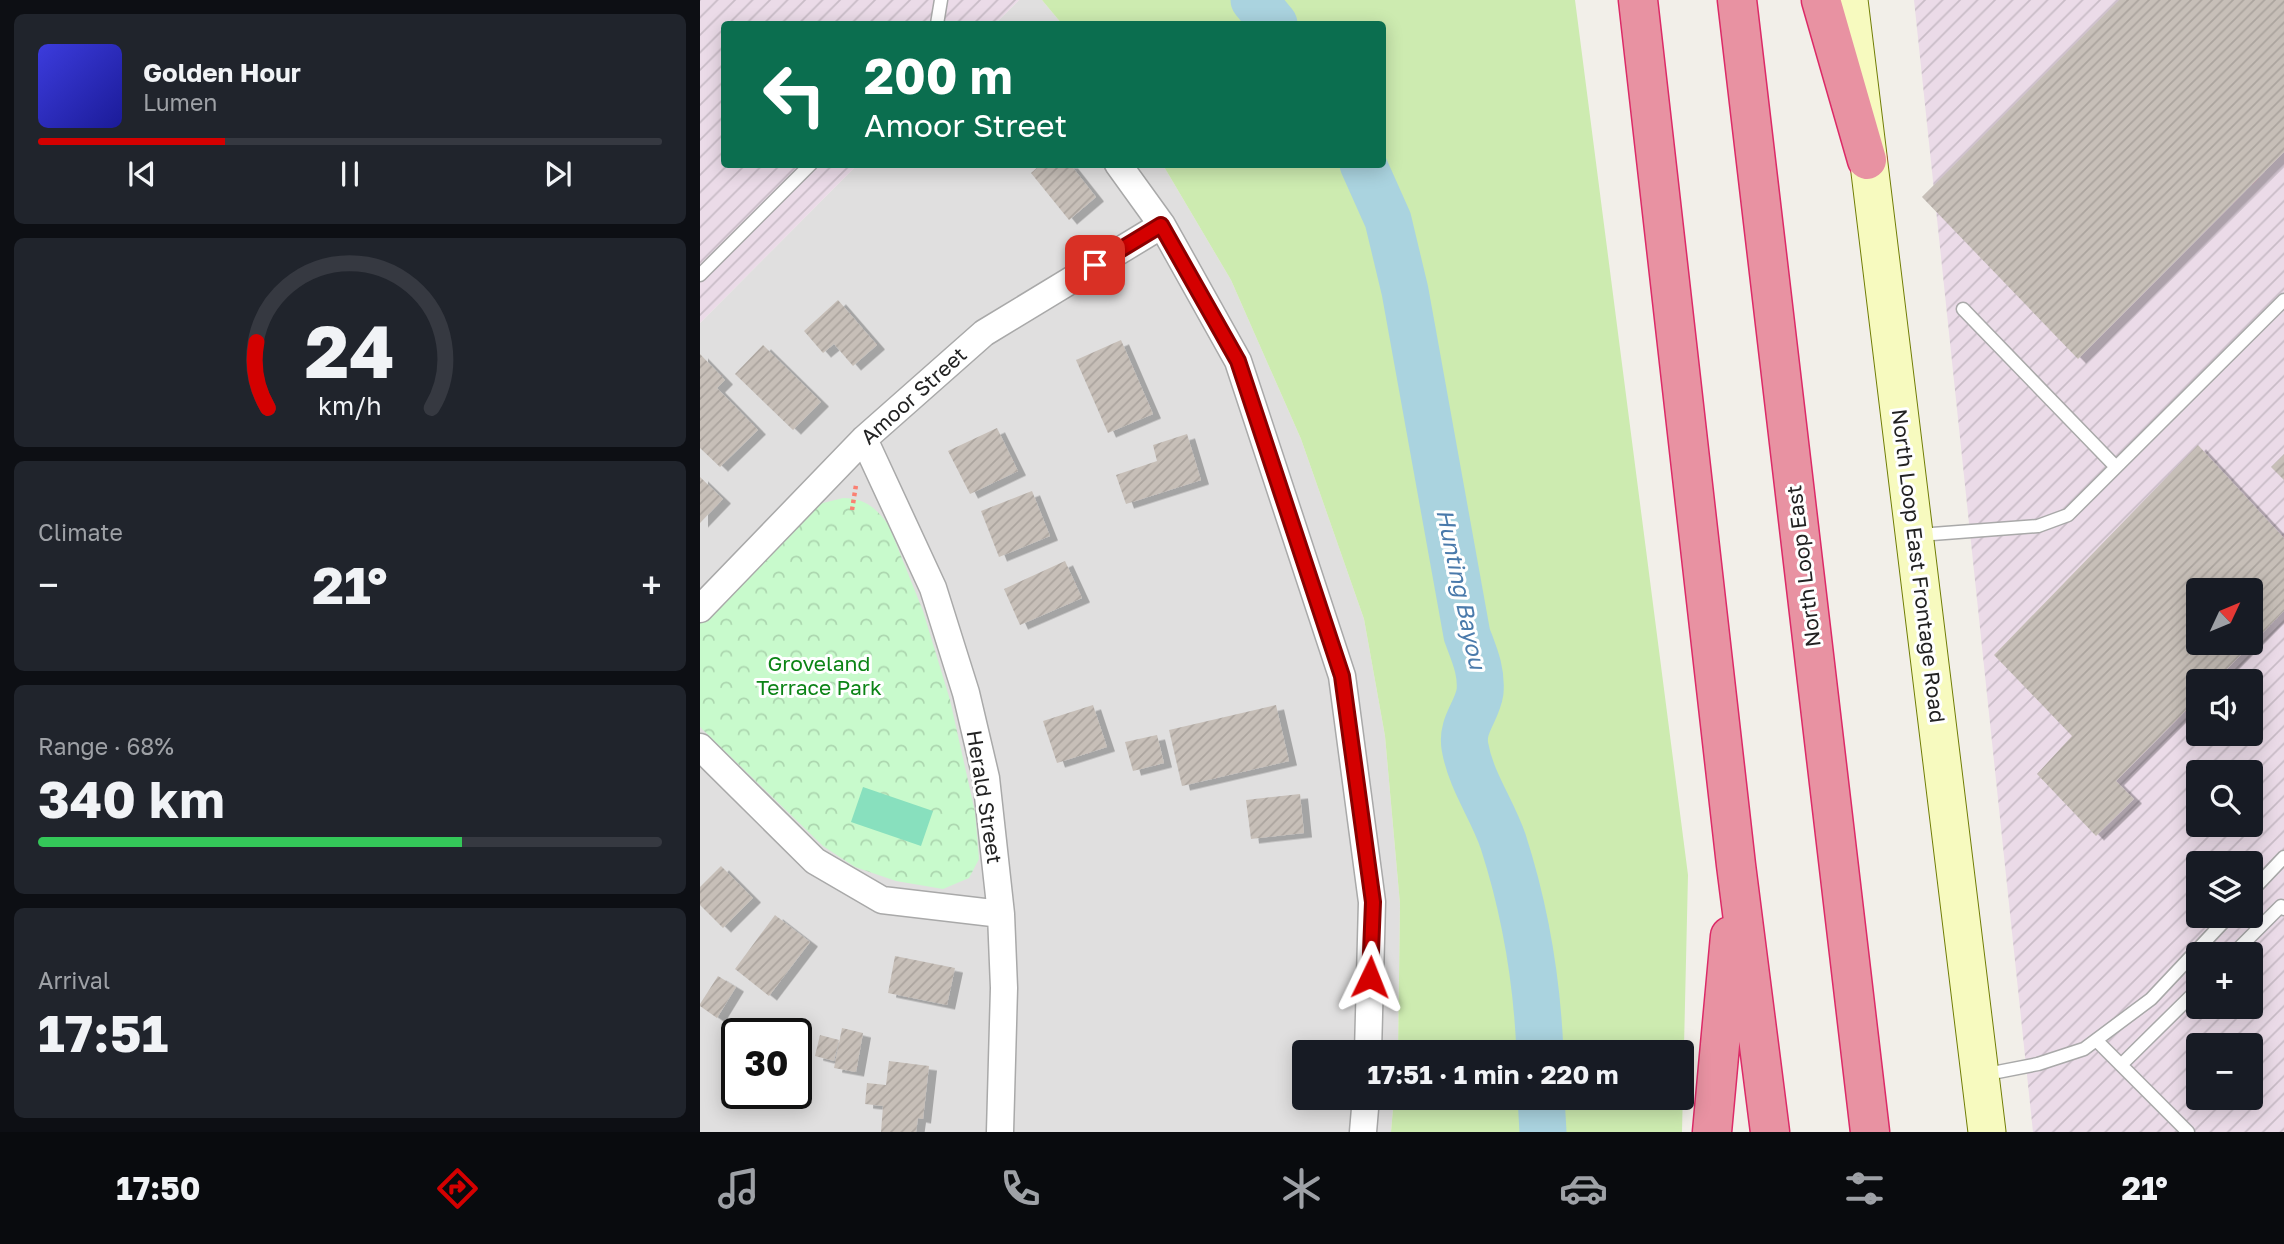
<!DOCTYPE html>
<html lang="en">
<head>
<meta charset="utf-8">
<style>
  body { margin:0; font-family:"Golos Text",sans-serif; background:#20242c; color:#f1f3f6; height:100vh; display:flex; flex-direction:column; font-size:26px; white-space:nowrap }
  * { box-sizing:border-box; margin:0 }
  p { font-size:23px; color:#9ea1a6 }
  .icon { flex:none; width:38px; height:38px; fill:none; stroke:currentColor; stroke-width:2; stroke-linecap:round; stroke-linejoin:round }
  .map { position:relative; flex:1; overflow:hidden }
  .panel { display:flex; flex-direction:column; gap:14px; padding:14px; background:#0d0f14; width:700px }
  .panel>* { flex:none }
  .top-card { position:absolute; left:21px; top:21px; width:665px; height:147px; border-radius:7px; box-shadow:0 4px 18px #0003; background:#0b6e4f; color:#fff; overflow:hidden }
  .needle { width:46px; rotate:46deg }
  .controls { position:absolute; left:1486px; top:578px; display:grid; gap:14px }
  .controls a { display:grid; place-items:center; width:77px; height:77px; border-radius:7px; background:#171b24; box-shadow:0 4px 18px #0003; font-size:35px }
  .speed { position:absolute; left:21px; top:1018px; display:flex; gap:14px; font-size:35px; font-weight:700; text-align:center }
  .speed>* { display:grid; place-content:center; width:91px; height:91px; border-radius:50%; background:#171b24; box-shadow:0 4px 18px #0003; line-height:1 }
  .speed .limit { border:4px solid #111; border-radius:10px; background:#fff; color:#111 }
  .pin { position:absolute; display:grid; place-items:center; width:60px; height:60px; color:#fff; margin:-30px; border-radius:14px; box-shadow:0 4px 10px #0006 }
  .me { position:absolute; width:77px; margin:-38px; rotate:2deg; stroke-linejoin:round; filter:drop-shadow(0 0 5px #0008) }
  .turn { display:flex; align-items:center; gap:24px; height:147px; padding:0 28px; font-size:32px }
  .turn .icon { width:91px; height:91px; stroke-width:2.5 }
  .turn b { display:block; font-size:49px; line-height:60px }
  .big { font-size:52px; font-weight:700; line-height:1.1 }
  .panel .tile { flex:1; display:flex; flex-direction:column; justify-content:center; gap:10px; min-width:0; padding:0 24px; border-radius:10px; background:#20242c }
  .panel .dial { align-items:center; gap:0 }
  .dial svg { height:182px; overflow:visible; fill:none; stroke:#363941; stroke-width:7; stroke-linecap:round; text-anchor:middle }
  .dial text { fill:#f1f3f6; stroke:none }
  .song { display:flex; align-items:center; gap:21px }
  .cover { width:84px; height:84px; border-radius:10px; background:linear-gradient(135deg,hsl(240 70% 55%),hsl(240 70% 35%)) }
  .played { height:7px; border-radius:4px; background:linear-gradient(90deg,#d40000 30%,#363941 30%) }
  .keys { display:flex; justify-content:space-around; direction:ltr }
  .heat { display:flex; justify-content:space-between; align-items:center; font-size:38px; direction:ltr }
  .charge { height:10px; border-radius:5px; background:linear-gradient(90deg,#34c759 68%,#363941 0) }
  .trip { position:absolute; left:592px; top:1040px; width:402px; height:70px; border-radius:7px; background:#171b24; box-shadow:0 4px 18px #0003; font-weight:700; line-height:70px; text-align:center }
  .menu { display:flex; height:112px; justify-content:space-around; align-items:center; background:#090b0e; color:#9ea1a6 }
  .menu .icon { width:49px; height:49px }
  .menu .on { color:#d40000 }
  .menu b { font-size:32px; color:#f1f3f6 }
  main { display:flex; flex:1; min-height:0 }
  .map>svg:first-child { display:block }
</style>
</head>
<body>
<main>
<section class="panel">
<div class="tile">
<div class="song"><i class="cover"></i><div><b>Golden Hour</b><p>Lumen</p></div></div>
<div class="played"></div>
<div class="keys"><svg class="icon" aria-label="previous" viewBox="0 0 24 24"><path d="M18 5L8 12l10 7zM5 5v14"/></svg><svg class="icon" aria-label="pause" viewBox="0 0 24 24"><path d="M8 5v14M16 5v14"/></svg><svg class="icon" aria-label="next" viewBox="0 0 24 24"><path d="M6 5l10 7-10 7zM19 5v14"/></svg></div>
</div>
<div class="tile dial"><svg viewBox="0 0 100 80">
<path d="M14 69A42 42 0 1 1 86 69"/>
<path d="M14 69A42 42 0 0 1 9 40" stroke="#d40000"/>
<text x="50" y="56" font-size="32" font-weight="700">24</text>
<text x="50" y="72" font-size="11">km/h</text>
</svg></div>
<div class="tile"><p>Climate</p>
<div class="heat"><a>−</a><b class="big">21°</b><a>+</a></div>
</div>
<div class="tile"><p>Range · 68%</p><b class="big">340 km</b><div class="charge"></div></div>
<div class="tile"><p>Arrival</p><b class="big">17:51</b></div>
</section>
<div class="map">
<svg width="1584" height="1132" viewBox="0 0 1584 1132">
  <defs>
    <pattern id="industrial-furrows" width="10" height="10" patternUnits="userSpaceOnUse" patternTransform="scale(1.75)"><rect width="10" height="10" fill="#ebdbe8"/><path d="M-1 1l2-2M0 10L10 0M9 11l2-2" fill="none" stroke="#c9bcc7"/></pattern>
    <pattern id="park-crowns" width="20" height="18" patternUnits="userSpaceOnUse" patternTransform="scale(1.75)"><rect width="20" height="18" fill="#c8facc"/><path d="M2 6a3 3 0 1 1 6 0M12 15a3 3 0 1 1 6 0" fill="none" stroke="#acd6af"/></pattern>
    <pattern id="building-hatch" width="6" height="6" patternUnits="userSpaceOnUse" patternTransform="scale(1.75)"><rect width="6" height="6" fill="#c7bfb8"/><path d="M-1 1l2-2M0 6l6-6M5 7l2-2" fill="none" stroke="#aba49e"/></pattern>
    <filter id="shadow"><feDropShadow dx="8" dy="4.5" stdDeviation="0" flood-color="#0004"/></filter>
  </defs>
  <rect width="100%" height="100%" fill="#f2efe9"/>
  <path fill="#e0dfdf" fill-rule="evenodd" d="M319,0H342L362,24H295Z
    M157,165H463L531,280L601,439L664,619L685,736L700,904L698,1052H604V1097H694L691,1132H0V323ZM37,1034H96V1094H37Z"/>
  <path fill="url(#industrial-furrows)" fill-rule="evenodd" d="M0,0H319L295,24H24V164L157,165L0,323Z
    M1214,0H1584V1132H1333ZM1498,590H1550V642H1498ZM1498,681H1550V733H1498ZM1498,772H1550V824H1498ZM1498,863H1550V915H1498ZM1498,954H1550V1006H1498ZM1498,1045H1550V1097H1498Z"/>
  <path fill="#cdebb0" d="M342,0H875L988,875L982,1132H691L694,1097H982V1052H698L700,904L685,736L664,619L601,439L531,280L463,165L682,164V24H362Z"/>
  <path fill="url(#park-crowns)" d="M143,498C164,498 177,508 189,526L223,611L250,700L275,812L279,859L269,878L243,889L196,881L155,867L123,846L0,727V622L115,505Z"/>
  <path fill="#88e0be" d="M163,787L233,811L221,846L151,822Z"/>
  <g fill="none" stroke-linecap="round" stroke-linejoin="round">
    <path stroke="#aad3df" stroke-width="47" d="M554,0L574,24
      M663,164L688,220L705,291L767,635C774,654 782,671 780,692C777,712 761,725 765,747C771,781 792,809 803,841C825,909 837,980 840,1052
      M841,1097L843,1132"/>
  </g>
  <path fill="url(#building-hatch)" fill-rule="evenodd" filter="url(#shadow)" d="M1419,0H1584V152L1378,359L1222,197Z
    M338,164H370L396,197L369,220L331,173L339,166Z
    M138,300L177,345L153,366L134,344L123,353L104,331Z
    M421,340L453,414L408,433L376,360Z
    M63,345L121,402L93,430L35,374Z
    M0,354L25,380L17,388L58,430L20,467L0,448Z
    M297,428L318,471L270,494L248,451Z
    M487,434L501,480L426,504L416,475L457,461L453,445Z
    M1498,445L1584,538V611L1515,681H1498V698L1416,781L1434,799L1396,836L1337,774L1372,736L1294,655ZM1498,590H1550V642H1498Z
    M1584,454V480L1571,467Z
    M0,477L23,499L0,523Z
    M332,491L350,536L299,557L281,511Z
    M365,561L382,598L320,625L304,589Z
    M393,705L407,747L357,763L343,721Z
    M576,705L589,761L482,786L469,730Z
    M457,735L464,763L433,771L425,742Z
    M600,794L604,833L551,839L546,800Z
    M21,866L53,898L23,928L0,905V887Z
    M75,915L110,942L69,996L35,969Z
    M195,956L255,968L247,1005L188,993Z
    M18,976L36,987L17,1018L0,1006V1004Z
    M142,1028L163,1033L156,1072L134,1068Z
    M120,1035L139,1040L134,1061L115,1056Z
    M189,1061L229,1066L223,1119L218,1118L216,1132H181L183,1106L165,1104L167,1083L186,1085Z"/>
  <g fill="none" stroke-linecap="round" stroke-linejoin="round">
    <defs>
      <path id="service" d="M237,24L241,0
        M0,275L111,164
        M1263,309L1416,467
        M1219,535L1338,526L1368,515L1584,300
        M1550,893L1584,857
        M1533,954L1581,906L1584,909
        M1396,1040L1488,1132
        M1421,1065L1498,989
        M1282,1075L1338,1064L1384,1049L1451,999L1530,915"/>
      <path id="minor" d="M418,164L462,225L538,361L642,676L672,902L668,1052
        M164,439L233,588L266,693L286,778L301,914L304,988L300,1132
        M0,609L164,439L284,333L462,225
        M0,747L115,861L182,900L301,914
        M663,1132L666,1097"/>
      <path id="secondary" d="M1149,0L1287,1132"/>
      <path id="motorway" d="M938,0L1036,865L1070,1132
        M1037,0L1170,1132
        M1121,0L1167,160
        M1012,1132L1030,936"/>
    </defs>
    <use href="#service" stroke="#a9a9a9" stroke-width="15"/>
    <use href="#minor" stroke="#a9a9a9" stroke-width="29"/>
    <use href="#secondary" stroke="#707d05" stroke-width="39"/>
    <use href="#motorway" stroke="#dc2a67" stroke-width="41"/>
    <path stroke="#fa8072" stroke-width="4.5" stroke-dasharray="3.5 3.5" stroke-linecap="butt" d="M152,510L156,485"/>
    <use href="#service" stroke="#fff" stroke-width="12"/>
    <use href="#minor" stroke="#fff" stroke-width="26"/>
    <use href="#secondary" stroke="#f7fabf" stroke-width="37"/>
    <use href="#motorway" stroke="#e892a2" stroke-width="38"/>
  </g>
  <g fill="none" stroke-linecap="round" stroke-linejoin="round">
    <defs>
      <path id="route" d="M395,265L461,225L538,361L642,676L673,902L670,977"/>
    </defs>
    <use href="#route" stroke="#8a0000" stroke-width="18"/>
    <use href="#route" stroke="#d40000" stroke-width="12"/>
  </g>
  <g text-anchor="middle" stroke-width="6" stroke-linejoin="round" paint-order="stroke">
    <g font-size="21" fill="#222" stroke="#fff">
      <text transform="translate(214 396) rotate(-42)" y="7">Amoor Street</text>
      <text transform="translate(1104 566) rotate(-97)" y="7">North Loop East</text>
      <text transform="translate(1218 566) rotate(83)" y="7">North Loop East Frontage Road</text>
      <text transform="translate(284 797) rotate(81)" y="7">Herald Street</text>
    </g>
    <g font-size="21" fill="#0c8416" stroke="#fff">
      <text x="119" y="671">Groveland<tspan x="119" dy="24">Terrace Park</tspan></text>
    </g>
    <g font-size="23" font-style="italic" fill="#4a7aab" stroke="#fff">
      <text transform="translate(761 589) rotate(78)" y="8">Hunting Bayou</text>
    </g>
  </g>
</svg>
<div class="controls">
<a><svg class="needle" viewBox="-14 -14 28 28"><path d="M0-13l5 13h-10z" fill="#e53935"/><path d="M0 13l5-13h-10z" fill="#9ea1a6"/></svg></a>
<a><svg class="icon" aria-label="sound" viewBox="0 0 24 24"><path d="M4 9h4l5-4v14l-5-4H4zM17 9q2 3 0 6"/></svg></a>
<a><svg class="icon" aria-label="search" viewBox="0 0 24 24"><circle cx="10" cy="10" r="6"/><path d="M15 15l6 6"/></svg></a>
<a><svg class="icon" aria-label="layers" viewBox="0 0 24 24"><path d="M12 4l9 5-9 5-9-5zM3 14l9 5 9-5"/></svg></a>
<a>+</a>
<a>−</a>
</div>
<div class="speed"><div class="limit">30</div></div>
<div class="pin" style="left:395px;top:265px;background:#d93025"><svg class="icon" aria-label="arrive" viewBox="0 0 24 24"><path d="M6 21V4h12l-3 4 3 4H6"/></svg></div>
<svg class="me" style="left:670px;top:977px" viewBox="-20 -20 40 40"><path d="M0-17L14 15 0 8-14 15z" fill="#d40000" stroke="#fff" stroke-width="4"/></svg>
<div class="trip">17:51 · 1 min · 220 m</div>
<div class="top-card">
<div class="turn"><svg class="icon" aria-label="left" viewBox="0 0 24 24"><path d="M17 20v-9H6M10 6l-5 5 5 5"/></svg><div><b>200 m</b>Amoor Street</div></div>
</div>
</div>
</main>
<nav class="menu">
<b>17:50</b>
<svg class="icon on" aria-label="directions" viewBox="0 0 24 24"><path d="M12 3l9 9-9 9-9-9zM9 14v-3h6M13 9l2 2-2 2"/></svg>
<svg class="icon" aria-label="music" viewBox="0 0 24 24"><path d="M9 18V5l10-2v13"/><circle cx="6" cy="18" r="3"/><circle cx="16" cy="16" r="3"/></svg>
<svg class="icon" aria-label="phone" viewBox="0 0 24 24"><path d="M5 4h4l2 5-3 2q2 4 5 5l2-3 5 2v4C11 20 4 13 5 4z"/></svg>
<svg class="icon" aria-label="climate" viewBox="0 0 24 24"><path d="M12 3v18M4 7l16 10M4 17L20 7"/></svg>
<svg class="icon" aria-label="car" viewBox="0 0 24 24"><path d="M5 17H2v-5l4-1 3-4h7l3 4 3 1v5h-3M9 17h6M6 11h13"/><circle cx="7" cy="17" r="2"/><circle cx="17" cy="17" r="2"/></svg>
<svg class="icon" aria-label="filters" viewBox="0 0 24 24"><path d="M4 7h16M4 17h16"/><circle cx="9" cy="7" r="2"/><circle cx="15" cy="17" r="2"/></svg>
<b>21°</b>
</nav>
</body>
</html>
